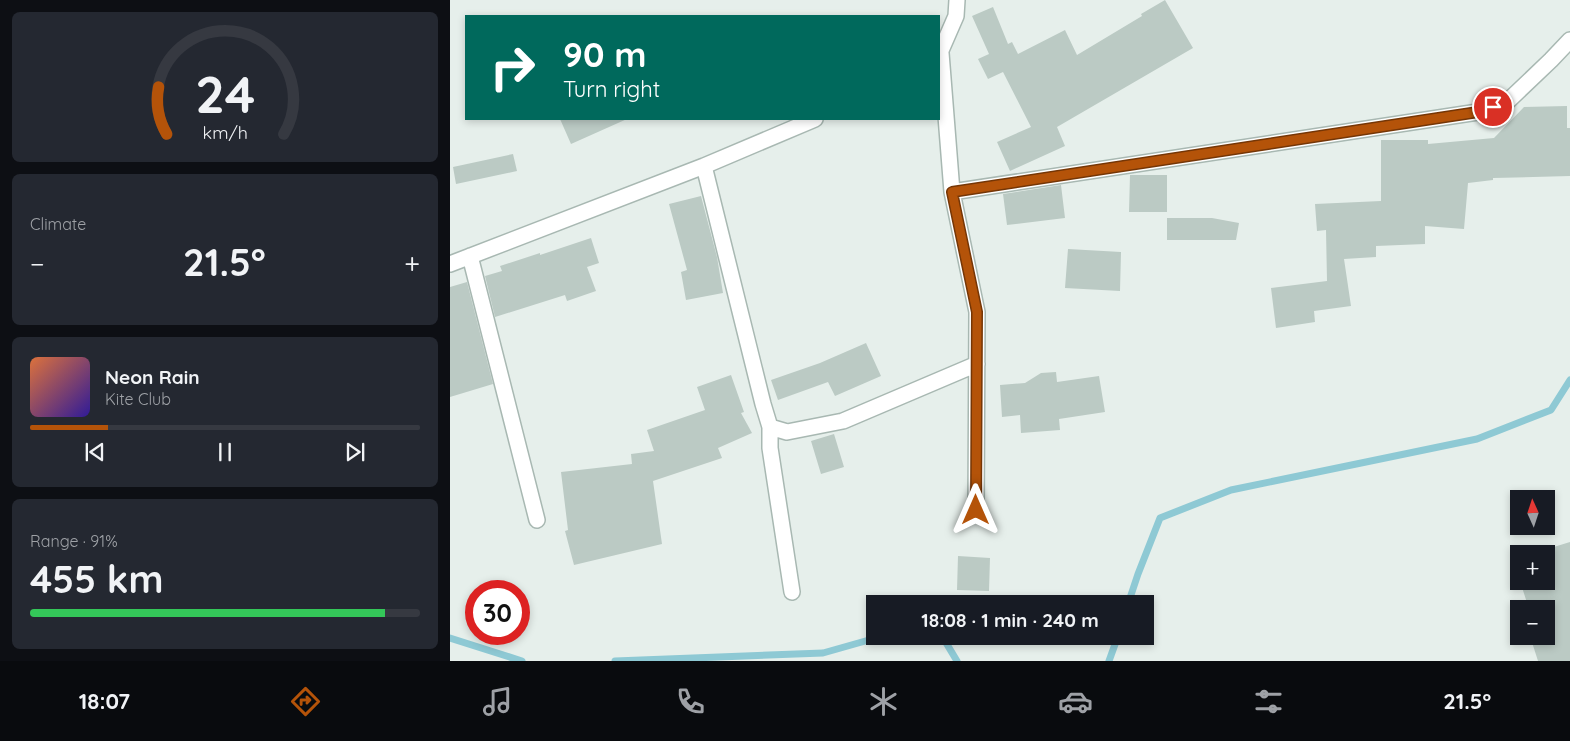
<!DOCTYPE html>
<html lang="en">
<head>
<meta charset="utf-8">
<style>
  body { margin:0; font-family:Quicksand,sans-serif; background:#242831; color:#f1f3f6; height:100vh; display:flex; flex-direction:column; font-size:19px; white-space:nowrap }
  * { box-sizing:border-box; margin:0 }
  p { font-size:16px; color:#9ea1a6 }
  .icon { flex:none; width:28px; height:28px; fill:none; stroke:currentColor; stroke-width:2; stroke-linecap:round; stroke-linejoin:round }
  .map { position:relative; flex:1; overflow:hidden }
  .sheet { display:flex; flex-direction:column; gap:12px; padding:12px; background:#0d0f14; width:450px }
  .sheet>* { flex:none }
  .banner { position:absolute; left:15px; top:15px; width:475px; height:105px; border-radius:0px; box-shadow:0 2px 8px #0003; background:#00695c; color:#fff; overflow:hidden }
  .needle { width:32px; rotate:357deg }
  .tools { position:absolute; left:1060px; top:490px; display:grid; gap:10px }
  .tools a { display:grid; place-items:center; width:45px; height:45px; border-radius:0px; background:#171b24; box-shadow:0 2px 8px #0003; font-size:25px }
  .speed { position:absolute; left:15px; top:580px; display:flex; gap:10px; font-size:25px; font-weight:700; text-align:center }
  .speed>* { display:grid; place-content:center; width:65px; height:65px; border-radius:50%; background:#171b24; box-shadow:0 2px 8px #0003; line-height:1 }
  .speed .limit { border:8px solid #d22; background:#fff; color:#111 }
  .pin { position:absolute; display:grid; place-items:center; width:42px; height:42px; color:#fff; margin:-21px; border:2px solid #fff; border-radius:50%; box-shadow:0 1px 5px #0007 }
  .me { position:absolute; width:55px; margin:-28px; rotate:0deg; stroke-linejoin:round; filter:drop-shadow(0 0 4px #0008) }
  .turn { display:flex; align-items:center; gap:18px; height:105px; padding:0 15px; font-size:22px }
  .turn .icon { width:65px; height:65px; stroke-width:2.5 }
  .turn b { display:block; font-size:35px; line-height:42px }
  .big { font-size:38px; font-weight:700; line-height:1.1 }
  .sheet .card { flex:1; display:flex; flex-direction:column; justify-content:center; gap:8px; min-width:0; padding:0 18px; border-radius:8px; background:#242831 }
  .sheet .dial { align-items:center; gap:0 }
  .dial svg { height:130px; overflow:visible; fill:none; stroke:#363941; stroke-width:7; stroke-linecap:round; text-anchor:middle }
  .dial text { fill:#f1f3f6; stroke:none }
  .song { display:flex; align-items:center; gap:15px }
  .cover { width:60px; height:60px; border-radius:8px; background:linear-gradient(135deg,hsl(20 70% 55%),hsl(250 70% 35%)) }
  .played { height:5px; border-radius:2px; background:linear-gradient(90deg,#b45309 20%,#363941 20%) }
  .keys { display:flex; justify-content:space-around; direction:ltr }
  .heat { display:flex; justify-content:space-between; align-items:center; font-size:28px; direction:ltr }
  .charge { height:8px; border-radius:4px; background:linear-gradient(90deg,#34c759 91%,#363941 0) }
  .trip { position:absolute; left:416px; top:595px; width:288px; height:50px; border-radius:0px; background:#171b24; box-shadow:0 2px 8px #0003; font-weight:700; line-height:50px; text-align:center }
  .dock { display:flex; height:80px; justify-content:space-around; align-items:center; background:#090b0e; color:#9ea1a6 }
  .dock .icon { width:35px; height:35px }
  .dock .current { color:#b45309 }
  .dock b { font-size:22px; color:#f1f3f6 }
  main { display:flex; flex:1; min-height:0 }
  .map>svg:first-child { display:block }
</style>
</head>
<body>
<main>
<section class="sheet">
<div class="card dial"><svg viewBox="0 0 100 80">
<path d="M14 69A42 42 0 1 1 86 69"/>
<path d="M14 69A42 42 0 0 1 9 40" stroke="#b45309"/>
<text x="50" y="56" font-size="32" font-weight="700">24</text>
<text x="50" y="72" font-size="11">km/h</text>
</svg></div>
<div class="card"><p>Climate</p>
<div class="heat"><a>−</a><b class="big">21.5°</b><a>+</a></div>
</div>
<div class="card">
<div class="song"><i class="cover"></i><div><b>Neon Rain</b><p>Kite Club</p></div></div>
<div class="played"></div>
<div class="keys"><svg class="icon" aria-label="previous" viewBox="0 0 24 24"><path d="M18 5L8 12l10 7zM5 5v14"/></svg><svg class="icon" aria-label="pause" viewBox="0 0 24 24"><path d="M8 5v14M16 5v14"/></svg><svg class="icon" aria-label="next" viewBox="0 0 24 24"><path d="M6 5l10 7-10 7zM19 5v14"/></svg></div>
</div>
<div class="card"><p>Range · 91%</p><b class="big">455 km</b><div class="charge"></div></div>
</section>
<div class="map">
<svg width="1120" height="661" viewBox="0 0 1120 661">
  <rect width="100%" height="100%" fill="#e6efeb"/>
  <g fill="none" stroke-linecap="round" stroke-linejoin="round">
    <path stroke="#8ec9d4" stroke-width="7" d="M678,604L688,574L710,518L781,490L1027,439L1101,410L1120,380
      M492,636L507,661
      M0,638L72,661
      M165,661L373,653L433,636
      M659,661L668,636"/>
  </g>
  <path fill="#bbcac4" d="M715,0L743,48L607,127L615,146L560,171L547,142L581,127L553,72L538,79L528,59L539,54L522,16L543,7L558,44L562,42L568,54L615,30L627,55L692,16L691,14Z
    M1117,106V128H1120V176L1043,178V180L1018,183L1014,229L975,226V244L926,246V257L894,259L901,306L864,311L865,322L826,328L821,288L877,281L876,230L867,231L865,204L931,201V140H978V144L1044,138L1074,107Z
    M110,119H177L121,144Z
    M63,154L67,171L6,184L3,167Z
    M680,175H717V212H679Z
    M611,185L615,218L557,225L553,194Z
    M251,196L267,257L273,293L236,300L231,272L237,270L219,204Z
    M717,218H762L789,223L786,240H717Z
    M141,238L149,263L137,267L146,291L117,301L115,295L45,317L35,276L52,271L50,266L90,253V255Z
    M618,249L671,252L670,291L615,288Z
    M17,282L43,384L0,397V287Z
    M416,343L431,376L385,396L378,382L328,400L321,380L370,363Z
    M606,372L607,382L649,376L655,412L609,419L610,430L571,433L570,415L552,417L550,385L575,383L591,373Z
    M281,375L294,412L291,413L302,433L268,448L272,458L203,481L212,544L124,565L115,531L118,530L111,472L182,464L181,454L204,451L197,430L255,410L247,387Z
    M384,434L394,467L371,474L361,441Z
    M1120,542V661H1088L1080,636H1096V609H1079L1070,581H1096V554H1081Z
    M508,556L540,558L539,591L507,590Z"/>
  <g fill="none" stroke-linecap="round" stroke-linejoin="round">
    <defs>
      <path id="minor" d="M491,53L502,192L527,312L526,510
        M489,55L506,16L507,0
        M254,166L313,404L320,427L337,432L393,421L527,364
        M502,192L1028,112L1058,101L1101,60L1120,40
        M20,256L87,520
        M0,264L254,166L365,119
        M320,427V448L342,592"/>
    </defs>
    <use href="#minor" stroke="#a8b8b2" stroke-width="18"/>
    <use href="#minor" stroke="#fff" stroke-width="15"/>
  </g>
  <g fill="none" stroke-linecap="round" stroke-linejoin="round">
    <defs>
      <path id="route" d="M526,510L527,312L502,192L1028,112L1043,107"/>
    </defs>
    <use href="#route" stroke="#753606" stroke-width="12"/>
    <use href="#route" stroke="#b45309" stroke-width="9"/>
  </g>
</svg>
<div class="tools">
<a><svg class="needle" viewBox="-14 -14 28 28"><path d="M0-13l5 13h-10z" fill="#e53935"/><path d="M0 13l5-13h-10z" fill="#9ea1a6"/></svg></a>
<a>+</a>
<a>−</a>
</div>
<div class="speed"><div class="limit">30</div></div>
<div class="pin" style="left:1043px;top:107px;background:#d93025"><svg class="icon" aria-label="arrive" viewBox="0 0 24 24"><path d="M6 21V4h12l-3 4 3 4H6"/></svg></div>
<svg class="me" style="left:526px;top:510px" viewBox="-20 -20 40 40"><path d="M0-17L14 15 0 8-14 15z" fill="#b45309" stroke="#fff" stroke-width="4"/></svg>
<div class="trip">18:08 · 1 min · 240 m</div>
<div class="banner">
<div class="turn"><svg class="icon" aria-label="right" viewBox="0 0 24 24"><path d="M7 20v-9h11M14 6l5 5-5 5"/></svg><div><b>90 m</b>Turn right</div></div>
</div>
</div>
</main>
<nav class="dock">
<b>18:07</b>
<svg class="icon current" aria-label="directions" viewBox="0 0 24 24"><path d="M12 3l9 9-9 9-9-9zM9 14v-3h6M13 9l2 2-2 2"/></svg>
<svg class="icon" aria-label="music" viewBox="0 0 24 24"><path d="M9 18V5l10-2v13"/><circle cx="6" cy="18" r="3"/><circle cx="16" cy="16" r="3"/></svg>
<svg class="icon" aria-label="phone" viewBox="0 0 24 24"><path d="M5 4h4l2 5-3 2q2 4 5 5l2-3 5 2v4C11 20 4 13 5 4z"/></svg>
<svg class="icon" aria-label="climate" viewBox="0 0 24 24"><path d="M12 3v18M4 7l16 10M4 17L20 7"/></svg>
<svg class="icon" aria-label="car" viewBox="0 0 24 24"><path d="M5 17H2v-5l4-1 3-4h7l3 4 3 1v5h-3M9 17h6M6 11h13"/><circle cx="7" cy="17" r="2"/><circle cx="17" cy="17" r="2"/></svg>
<svg class="icon" aria-label="filters" viewBox="0 0 24 24"><path d="M4 7h16M4 17h16"/><circle cx="9" cy="7" r="2"/><circle cx="15" cy="17" r="2"/></svg>
<b>21.5°</b>
</nav>
</body>
</html>
